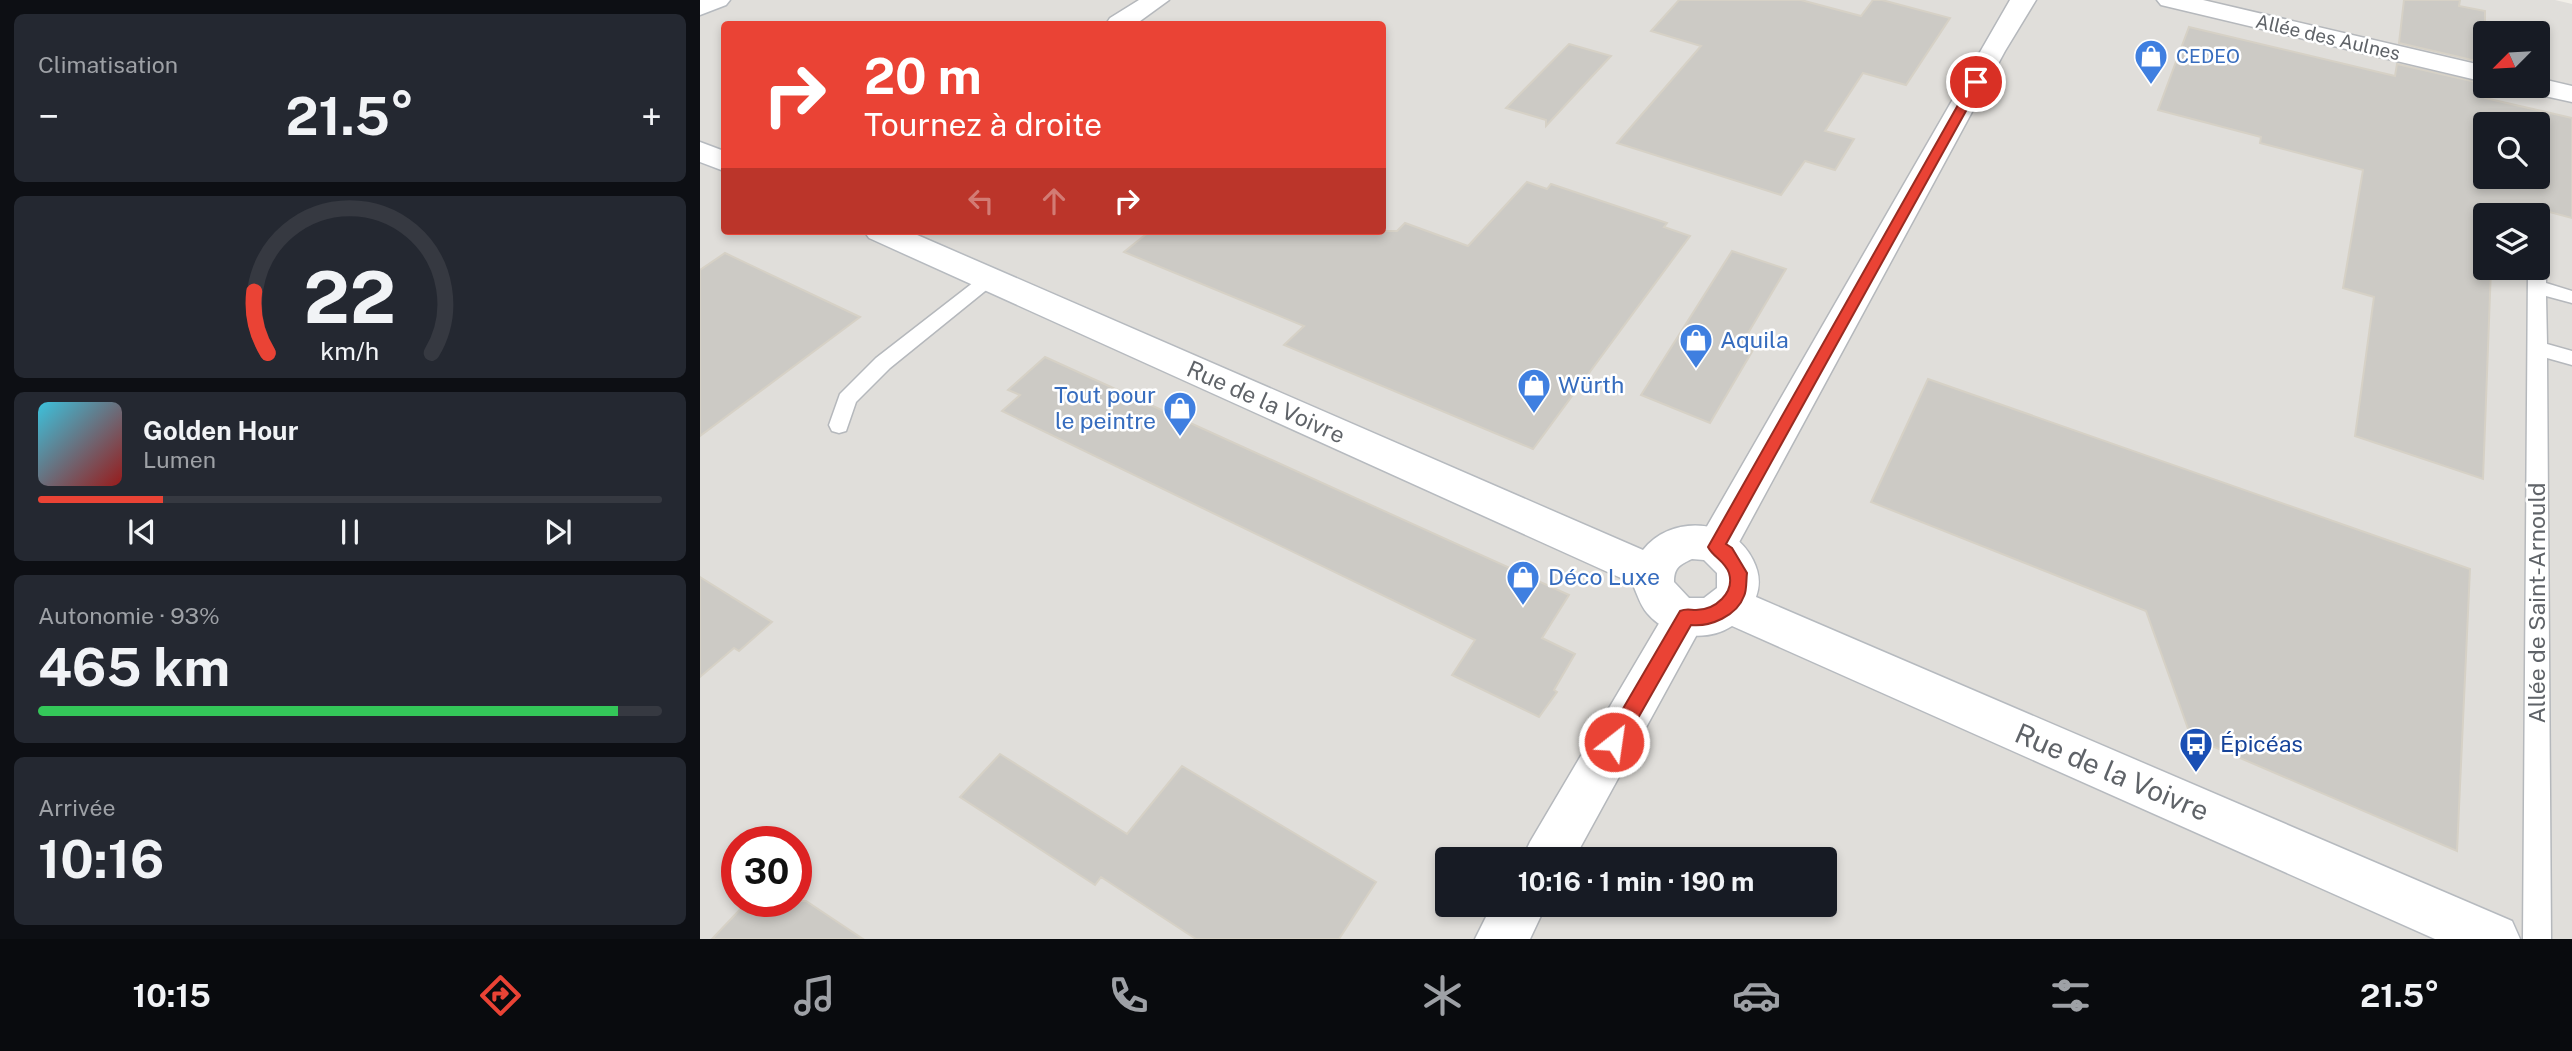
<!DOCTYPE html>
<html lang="fr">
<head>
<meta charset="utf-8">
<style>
  body { margin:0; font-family:"Public Sans",sans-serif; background:#242831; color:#f1f3f6; height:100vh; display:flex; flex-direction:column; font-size:26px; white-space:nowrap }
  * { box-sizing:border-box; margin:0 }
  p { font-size:23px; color:#9ea1a6 }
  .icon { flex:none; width:38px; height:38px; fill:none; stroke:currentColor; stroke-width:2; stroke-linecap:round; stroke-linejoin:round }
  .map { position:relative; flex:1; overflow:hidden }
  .details { display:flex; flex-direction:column; gap:14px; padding:14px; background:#0d0f14; width:700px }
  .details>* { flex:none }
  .banner { position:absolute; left:21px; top:21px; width:665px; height:214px; border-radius:7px; box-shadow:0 4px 10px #0003; background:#ea4335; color:#fff; overflow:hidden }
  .needle { width:46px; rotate:246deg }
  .fabs { position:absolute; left:1773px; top:21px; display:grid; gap:14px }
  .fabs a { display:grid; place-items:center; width:77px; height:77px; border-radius:7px; background:#171b24; box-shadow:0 4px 10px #0003; font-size:35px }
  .speed { position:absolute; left:21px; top:826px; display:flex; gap:14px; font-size:35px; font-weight:700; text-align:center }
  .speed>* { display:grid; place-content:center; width:91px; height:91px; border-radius:50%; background:#171b24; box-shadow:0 4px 10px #0003; line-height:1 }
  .speed .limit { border:10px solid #d22; background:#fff; color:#111 }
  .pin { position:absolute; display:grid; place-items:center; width:60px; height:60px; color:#fff; margin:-30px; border:4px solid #fff; border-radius:50%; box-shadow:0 2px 7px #0007 }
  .me { position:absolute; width:77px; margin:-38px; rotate:30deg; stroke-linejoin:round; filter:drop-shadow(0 0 5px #0008) }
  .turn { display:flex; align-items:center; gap:24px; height:147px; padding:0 28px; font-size:32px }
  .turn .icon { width:91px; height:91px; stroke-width:2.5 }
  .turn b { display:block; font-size:49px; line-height:60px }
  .lanes { display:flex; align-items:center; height:66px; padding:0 28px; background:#0003; justify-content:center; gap:35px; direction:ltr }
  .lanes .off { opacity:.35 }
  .big { font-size:52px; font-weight:700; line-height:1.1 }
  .details .widget { flex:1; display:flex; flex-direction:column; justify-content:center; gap:10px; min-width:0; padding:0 24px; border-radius:10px; background:#242831 }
  .details .dial { align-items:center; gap:0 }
  .dial svg { height:182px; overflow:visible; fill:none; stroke:#363941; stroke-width:7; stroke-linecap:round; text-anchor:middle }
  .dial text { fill:#f1f3f6; stroke:none }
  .song { display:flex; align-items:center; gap:21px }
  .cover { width:84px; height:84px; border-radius:10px; background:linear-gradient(135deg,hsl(190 70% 55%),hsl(0 70% 35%)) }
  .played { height:7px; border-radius:4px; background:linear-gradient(90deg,#ea4335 20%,#363941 20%) }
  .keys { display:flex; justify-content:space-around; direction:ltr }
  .heat { display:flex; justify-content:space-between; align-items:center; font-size:38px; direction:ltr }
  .charge { height:10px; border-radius:5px; background:linear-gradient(90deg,#34c759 93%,#363941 0) }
  .trip { position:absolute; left:735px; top:847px; width:402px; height:70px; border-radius:7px; background:#171b24; box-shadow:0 4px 10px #0003; font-weight:700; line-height:70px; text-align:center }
  .dock { display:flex; height:112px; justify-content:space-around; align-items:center; background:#090b0e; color:#9ea1a6 }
  .dock .icon { width:49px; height:49px }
  .dock .on { color:#ea4335 }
  .dock b { font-size:32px; color:#f1f3f6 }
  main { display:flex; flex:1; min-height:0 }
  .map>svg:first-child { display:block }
</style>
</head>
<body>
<main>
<section class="details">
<div class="widget"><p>Climatisation</p>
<div class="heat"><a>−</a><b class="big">21.5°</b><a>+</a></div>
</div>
<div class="widget dial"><svg viewBox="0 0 100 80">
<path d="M14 69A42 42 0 1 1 86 69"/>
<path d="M14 69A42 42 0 0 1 8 42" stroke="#ea4335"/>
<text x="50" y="56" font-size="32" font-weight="700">22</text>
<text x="50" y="72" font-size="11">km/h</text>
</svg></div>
<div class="widget">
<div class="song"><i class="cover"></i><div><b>Golden Hour</b><p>Lumen</p></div></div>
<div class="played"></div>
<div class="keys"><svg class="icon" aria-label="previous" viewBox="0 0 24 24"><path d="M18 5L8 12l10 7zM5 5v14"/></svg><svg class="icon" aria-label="pause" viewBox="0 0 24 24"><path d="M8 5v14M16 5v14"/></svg><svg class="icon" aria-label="next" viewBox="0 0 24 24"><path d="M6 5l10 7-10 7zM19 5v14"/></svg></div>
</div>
<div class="widget"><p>Autonomie · 93%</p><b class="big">465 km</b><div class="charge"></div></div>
<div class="widget"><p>Arrivée</p><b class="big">10:16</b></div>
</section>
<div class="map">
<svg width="1872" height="939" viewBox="0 0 1872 939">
  <rect width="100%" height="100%" fill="#f1efe8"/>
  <path fill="#e0deda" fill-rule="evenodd" d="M0,0H1855L1872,4V939H0ZM24,24H682V231H24ZM1785,33H1838V86H1785ZM1785,124H1838V177H1785ZM1785,215H1838V268H1785ZM37,842H96V901H37ZM747,859H1125V905H747Z"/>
  <path fill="#cccac5" stroke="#d6d1c6" stroke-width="2" fill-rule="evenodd" d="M979,0H1101L1161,16L1173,0H1182L1250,18L1206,85L1163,73L1125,131L1154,139L1135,170L1105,161L1081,195L917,143L1001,46L951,31Z
    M1704,0H1760L1759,6L1785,11V63L1699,43Z
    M1489,27L1695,76L1697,64L1785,84V98L1872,118V218L1823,205V212L1794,204L1793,215H1785V268H1791L1783,479L1655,436L1674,297L1643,288L1663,170L1560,143L1561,137L1458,110ZM1785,124H1838V177H1785Z
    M869,44L911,56L846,126V120L806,108Z
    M827,182L847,189L851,184L967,223L964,227L990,236L833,449L584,345L604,326L424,252L450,231H697L705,223L768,246Z
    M1032,251L1086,269L1041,345L1053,350L1010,423L941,395Z
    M25,253L160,317L0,436V270Z
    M345,357L869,595L842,638L875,654L854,690L857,692L839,717L752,675L775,640L302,411L320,395L308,390Z
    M1228,379L1770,569L1757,851L1491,737L1446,611L1171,502Z
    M0,577L72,622L39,651L34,648L0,677Z
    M300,754L427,834L482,766L676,882L639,939H496L401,877L395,885L260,797Z
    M48,901H106L163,939H12Z"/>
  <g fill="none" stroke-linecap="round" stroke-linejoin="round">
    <defs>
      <path id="lane" d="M1838,262L1846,268V283L1872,291V303L1846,296L1847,344L1872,351V365L1847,358L1851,939H1823L1828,268H1838Z
        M289,273L295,275L298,279L295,283L190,368L156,402L146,431L139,433L132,431L129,425L140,394L176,358L283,275Z"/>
      <path id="street" d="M439,0H469L436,24H406L410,18Z
        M1310,0H1336L1305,51L1030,559L1016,564L1002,559L996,547L1002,535Z
        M1457,0H1503L1785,66V82L1461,5Z
        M1838,78L1872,86V102L1826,92L1822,86H1838Z
        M986,597L1001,603L1007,616L874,859H822L830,842L971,603Z
        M792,905H846L830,939H775Z"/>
      <path id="secondary" d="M0,0H30L26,5L0,15Z
        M0,142L24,151V171L0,162Z
        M164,231H208L943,550C971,514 1033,518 1053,560C1059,572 1061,583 1056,597L1812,921L1820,939H1735L1032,626C1006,643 967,637 947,613C940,605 937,593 932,583L169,238ZM992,559L1004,560L1017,573V588L1004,598H989L974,582C974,568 979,565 992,559Z"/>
    </defs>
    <use href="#lane" stroke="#b5b8bc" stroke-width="3"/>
    <use href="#street" stroke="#b5b8bc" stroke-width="3"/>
    <use href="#secondary" stroke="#b6babf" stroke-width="3"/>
    <use href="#lane" fill="#fff" fill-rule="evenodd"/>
    <use href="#street" fill="#fff" fill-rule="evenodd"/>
    <use href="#secondary" fill="#fff" fill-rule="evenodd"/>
  </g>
  <path fill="#ea4335" stroke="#982c22" stroke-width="2" d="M1276,78L1282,82L1026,544L1032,548L1047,573C1046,580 1047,590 1044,596C1037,616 1010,627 991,625L921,748L914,751L907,748L904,742L907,736L980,611C987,608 990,610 996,610C1015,610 1035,593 1029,573C1025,561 1013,557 1008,547L1271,82Z"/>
  <defs>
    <symbol id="shop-pin" viewBox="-11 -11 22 30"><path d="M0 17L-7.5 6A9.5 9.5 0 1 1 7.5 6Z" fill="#3f7fe0" stroke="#fff"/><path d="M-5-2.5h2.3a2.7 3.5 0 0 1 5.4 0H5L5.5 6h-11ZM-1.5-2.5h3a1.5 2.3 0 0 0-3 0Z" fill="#fff"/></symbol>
    <symbol id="bus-pin" viewBox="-11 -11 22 30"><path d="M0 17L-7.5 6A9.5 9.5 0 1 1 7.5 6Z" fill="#1a4fb4" stroke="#fff"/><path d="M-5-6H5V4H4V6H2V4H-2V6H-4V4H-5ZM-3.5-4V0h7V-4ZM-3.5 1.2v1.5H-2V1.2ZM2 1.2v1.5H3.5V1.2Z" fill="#fff"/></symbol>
  </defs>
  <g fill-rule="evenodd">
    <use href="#shop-pin" x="1432" y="37" width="38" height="52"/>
    <use href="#shop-pin" x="977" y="321" width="38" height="52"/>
    <use href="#shop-pin" x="815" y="366" width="38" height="52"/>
    <use href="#shop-pin" x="461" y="389" width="38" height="52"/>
    <use href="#shop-pin" x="804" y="558" width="38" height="52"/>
    <use href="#bus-pin" x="1477" y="725" width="38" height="52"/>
  </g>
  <g text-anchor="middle" stroke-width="5" stroke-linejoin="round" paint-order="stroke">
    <g font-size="19" fill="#5f6368" stroke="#fff">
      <text transform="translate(1628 37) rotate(13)" y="7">Allée des Aulnes</text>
    </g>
    <g font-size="19" fill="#366cbe" stroke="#fff" text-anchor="start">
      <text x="1476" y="63">CEDEO</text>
    </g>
    <g font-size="23" fill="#366cbe" stroke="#fff" text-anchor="start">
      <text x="1020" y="348">Aquila</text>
      <text x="858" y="393">Würth</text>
      <text x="456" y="403" text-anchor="end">Tout pour<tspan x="456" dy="26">le peintre</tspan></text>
      <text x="848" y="585">Déco Luxe</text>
    </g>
    <g font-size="23" fill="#5f6368" stroke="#fff">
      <text transform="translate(566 402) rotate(24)" y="8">Rue de la Voivre</text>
      <text transform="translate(1837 603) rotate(-90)" y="8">Allée de Saint-Arnould</text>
    </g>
    <g font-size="23" fill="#164399" stroke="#fff" text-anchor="start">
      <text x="1520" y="752">Épicéas</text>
    </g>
    <g font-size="28" fill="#5f6368" stroke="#fff">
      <text transform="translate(1412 772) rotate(23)" y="10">Rue de la Voivre</text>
    </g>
  </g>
</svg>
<div class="fabs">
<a><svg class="needle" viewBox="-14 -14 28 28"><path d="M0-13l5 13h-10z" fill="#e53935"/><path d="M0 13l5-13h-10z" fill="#9ea1a6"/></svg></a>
<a><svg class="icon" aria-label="search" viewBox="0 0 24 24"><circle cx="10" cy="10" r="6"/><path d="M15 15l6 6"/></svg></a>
<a><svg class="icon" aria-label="layers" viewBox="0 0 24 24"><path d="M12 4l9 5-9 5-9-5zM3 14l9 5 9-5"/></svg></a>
</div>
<div class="speed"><div class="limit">30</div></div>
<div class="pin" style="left:1276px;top:82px;background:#d93025"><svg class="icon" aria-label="arrive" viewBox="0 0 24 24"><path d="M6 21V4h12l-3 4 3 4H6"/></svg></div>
<svg class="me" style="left:914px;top:742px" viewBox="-20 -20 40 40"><circle r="17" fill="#ea4335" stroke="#fff" stroke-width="3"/><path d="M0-11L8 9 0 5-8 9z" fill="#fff"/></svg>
<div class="trip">10:16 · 1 min · 190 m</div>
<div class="banner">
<div class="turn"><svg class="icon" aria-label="right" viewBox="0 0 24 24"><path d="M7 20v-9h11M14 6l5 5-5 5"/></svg><div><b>20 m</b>Tournez à droite</div></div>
<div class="lanes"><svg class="icon off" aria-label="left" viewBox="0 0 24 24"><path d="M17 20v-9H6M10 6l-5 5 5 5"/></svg><svg class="icon off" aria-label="ahead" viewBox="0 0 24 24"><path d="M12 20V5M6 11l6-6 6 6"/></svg><svg class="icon" aria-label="right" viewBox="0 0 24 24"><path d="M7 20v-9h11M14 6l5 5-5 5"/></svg></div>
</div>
</div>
</main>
<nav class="dock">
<b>10:15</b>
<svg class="icon on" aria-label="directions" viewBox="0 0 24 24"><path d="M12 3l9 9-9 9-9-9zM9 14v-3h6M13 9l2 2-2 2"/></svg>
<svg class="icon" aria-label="music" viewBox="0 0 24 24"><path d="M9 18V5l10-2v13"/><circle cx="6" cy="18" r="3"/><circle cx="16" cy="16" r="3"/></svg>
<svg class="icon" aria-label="phone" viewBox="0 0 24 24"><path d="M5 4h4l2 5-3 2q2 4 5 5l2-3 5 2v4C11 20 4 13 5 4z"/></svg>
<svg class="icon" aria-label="climate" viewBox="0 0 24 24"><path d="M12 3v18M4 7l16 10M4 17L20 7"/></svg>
<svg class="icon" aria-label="car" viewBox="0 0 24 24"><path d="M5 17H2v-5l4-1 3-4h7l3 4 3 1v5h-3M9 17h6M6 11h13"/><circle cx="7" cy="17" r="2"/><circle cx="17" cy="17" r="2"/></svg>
<svg class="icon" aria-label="filters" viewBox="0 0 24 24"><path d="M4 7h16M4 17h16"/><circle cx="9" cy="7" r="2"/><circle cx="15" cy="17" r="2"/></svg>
<b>21.5°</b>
</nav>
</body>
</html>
